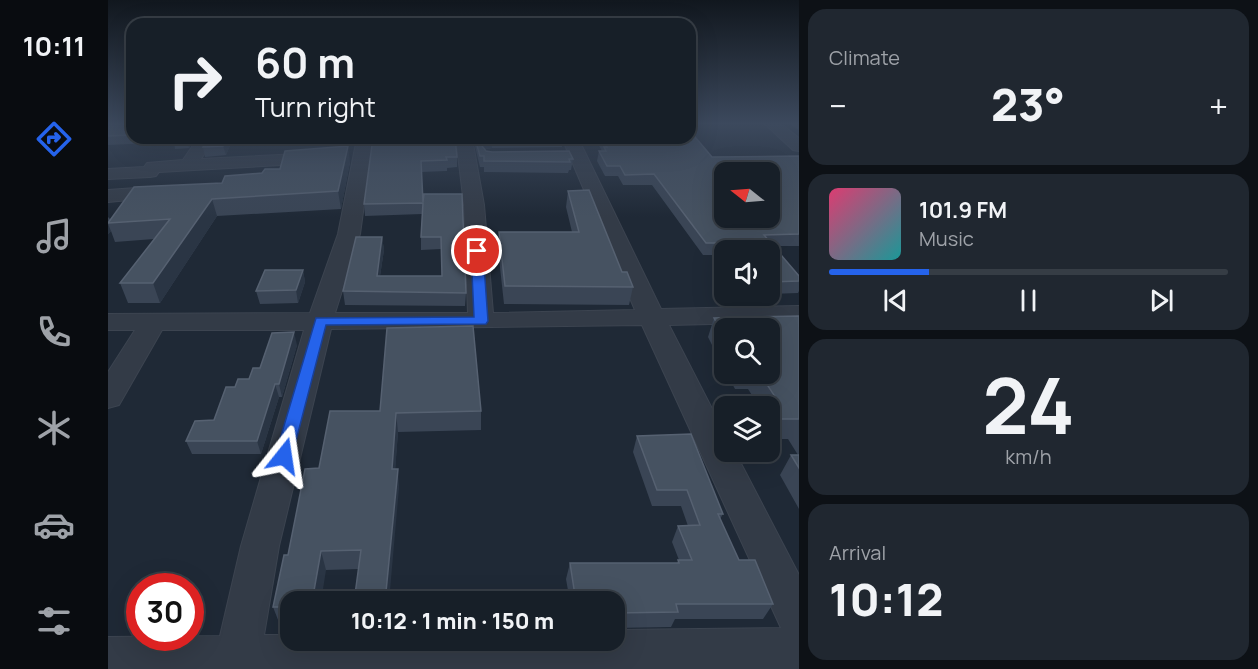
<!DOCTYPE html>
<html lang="en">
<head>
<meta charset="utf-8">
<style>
  body { margin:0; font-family:Manrope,sans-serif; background:#202730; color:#f1f3f6; height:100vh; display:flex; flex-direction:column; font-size:22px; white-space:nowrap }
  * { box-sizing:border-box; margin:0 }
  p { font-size:20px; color:#9ea2a8 }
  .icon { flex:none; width:33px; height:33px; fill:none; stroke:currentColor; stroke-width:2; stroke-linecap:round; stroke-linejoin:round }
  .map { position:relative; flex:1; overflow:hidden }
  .sheet { display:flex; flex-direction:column; gap:9px; padding:9px; background:#0d1116; width:459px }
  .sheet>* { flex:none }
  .guide { position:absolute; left:18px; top:18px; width:570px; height:126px; border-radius:18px; box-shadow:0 6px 24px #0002,0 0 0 2px #363d45; background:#171f28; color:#f1f3f6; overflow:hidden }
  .needle { width:39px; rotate:287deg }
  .tools { position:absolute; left:606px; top:162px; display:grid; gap:12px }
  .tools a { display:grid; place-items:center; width:66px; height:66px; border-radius:12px; background:#171f28; box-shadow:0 6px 24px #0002,0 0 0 2px #363d45; font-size:30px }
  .speed { position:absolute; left:18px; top:573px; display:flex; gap:12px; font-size:30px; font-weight:700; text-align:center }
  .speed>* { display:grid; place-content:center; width:78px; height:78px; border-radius:50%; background:#171f28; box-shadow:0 6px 24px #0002,0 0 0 2px #363d45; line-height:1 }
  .speed .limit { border:9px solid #d22; background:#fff; color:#111 }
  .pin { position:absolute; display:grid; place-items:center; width:51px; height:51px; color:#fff; margin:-26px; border:3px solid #fff; border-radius:50%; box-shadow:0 2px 6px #0007 }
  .me { position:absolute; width:66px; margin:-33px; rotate:15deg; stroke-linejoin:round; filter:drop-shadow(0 0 4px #0008) }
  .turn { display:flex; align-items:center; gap:21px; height:126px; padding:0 30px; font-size:27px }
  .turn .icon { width:78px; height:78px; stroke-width:2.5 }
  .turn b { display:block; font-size:42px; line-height:51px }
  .big { font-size:45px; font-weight:800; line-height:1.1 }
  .sheet .card { flex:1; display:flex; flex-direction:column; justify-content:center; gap:9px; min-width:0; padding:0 21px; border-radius:18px; background:#202730 }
  .sheet .dial { align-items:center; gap:0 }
  .dial b { font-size:78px; line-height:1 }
  .song { display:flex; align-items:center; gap:18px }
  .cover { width:72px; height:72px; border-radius:9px; background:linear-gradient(135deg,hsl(340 70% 55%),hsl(180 70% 35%)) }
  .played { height:6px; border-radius:3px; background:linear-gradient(90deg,#2563eb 25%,#363d45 25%) }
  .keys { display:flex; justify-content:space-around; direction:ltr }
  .heat { display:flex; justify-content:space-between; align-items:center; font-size:33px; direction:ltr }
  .trip { position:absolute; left:172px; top:591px; width:345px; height:60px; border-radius:18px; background:#171f28; box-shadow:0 6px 24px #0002,0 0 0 2px #363d45; font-weight:800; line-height:60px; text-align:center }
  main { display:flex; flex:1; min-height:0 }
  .menu { display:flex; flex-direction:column; width:108px; justify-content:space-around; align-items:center; background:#090c10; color:#9ea2a8 }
  .menu .icon { width:42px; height:42px }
  .menu .active { color:#2563eb }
  .menu b { font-size:27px; color:#f1f3f6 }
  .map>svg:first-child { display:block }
</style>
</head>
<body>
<main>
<nav class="menu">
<b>10:11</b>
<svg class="icon active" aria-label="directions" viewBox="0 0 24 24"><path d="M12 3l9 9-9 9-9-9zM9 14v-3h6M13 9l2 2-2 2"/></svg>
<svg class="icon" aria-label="music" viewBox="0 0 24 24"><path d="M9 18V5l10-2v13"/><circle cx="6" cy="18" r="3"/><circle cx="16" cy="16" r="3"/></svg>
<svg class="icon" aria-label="phone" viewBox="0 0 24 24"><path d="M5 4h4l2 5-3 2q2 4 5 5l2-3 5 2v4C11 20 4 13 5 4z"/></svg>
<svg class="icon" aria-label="climate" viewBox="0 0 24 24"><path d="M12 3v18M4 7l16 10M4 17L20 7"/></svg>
<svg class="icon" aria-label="car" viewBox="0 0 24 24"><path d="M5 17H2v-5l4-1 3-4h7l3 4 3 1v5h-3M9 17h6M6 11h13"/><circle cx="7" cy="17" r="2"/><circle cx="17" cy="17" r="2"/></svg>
<svg class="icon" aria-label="filters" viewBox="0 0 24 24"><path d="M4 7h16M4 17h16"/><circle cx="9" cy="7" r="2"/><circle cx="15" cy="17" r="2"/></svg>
</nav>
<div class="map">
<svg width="691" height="669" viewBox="0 0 691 669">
  <rect width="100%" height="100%" fill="#1f2936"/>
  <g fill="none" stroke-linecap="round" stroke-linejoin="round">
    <defs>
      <path id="minor" d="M657,124H673L691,138V151L685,150Z
        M90,138H106L93,159L210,153L216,154L219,158L216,162L210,163L51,172L48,176L42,177L0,179V169L36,167L39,163L75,160Z
        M249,138H265L252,234L227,313H360L356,205L348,138H364L376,205L385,313L527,310L454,138H470L553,309L691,306V322L561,325L616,432V452H627L691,575V669H0V637L112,636L133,546L196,330H54L11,405L0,408V372L27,330H0V314L202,313L230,234ZM534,325L673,628L507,630V640H183V635H156L171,546L223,329Z
        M56,186L63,188L66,192L63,196L0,202V190Z"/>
    </defs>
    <use href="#minor" stroke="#3c4450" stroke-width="2"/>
    <use href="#minor" fill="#333b47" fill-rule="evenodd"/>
  </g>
  <path fill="#3a4555" d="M0,124H24V138H88L81,148L67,149L66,142L0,145Z
    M682,124H691V130Z
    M125,138L118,155L97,157L95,147Z
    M265,138L349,157V167L339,168V171L313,172L315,202L316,194L358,293L357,306L237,305L235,291L274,237L276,250L272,276H334L333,249L313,250V237L314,214L257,216L256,204Z
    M365,138H455L454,147L384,148L377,149L378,151L465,159L463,170H461L460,173L376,172V167H372Z
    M487,138H582L604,157L691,156V246H665L691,276V291L690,293L662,294V250H616V255H595L544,185H515L510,176H497L489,161L491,151H494Z
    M242,162L233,209L109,216L52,303H20L12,283L46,239L7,242L3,231L0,234V217L2,219L114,183L172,169Z
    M460,191L525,287L521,305L396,304L390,249L391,232H464L458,207Z
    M195,270L197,282L190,303L152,304L148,291Z
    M691,316V509L672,475L683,455H690L680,439H662V406H648L649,403L640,389H627L619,374H662L616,328V369L600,337L606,318Z
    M189,345L174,397H171L153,454H84L78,441L106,420L127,387L141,379L152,368Z
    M272,411H373V430L290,432L287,469L291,488L251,569L218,570L183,602V625H172L165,607L180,555L211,468Z
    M529,436L615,514L612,519L631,560L665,604L655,619H567L563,627L507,628V602H462L458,579L462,563H569L571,560L564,542L570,526H580L573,506H544L525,452Z"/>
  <path fill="#2a3544" d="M79,138H88L81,148L78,139Z
    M119,138H125L118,155L115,146Z
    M382,138H384V148L376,150L374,146L377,139Z
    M240,146L242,162L233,209L230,191Z
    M104,199L109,216L52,303L45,283Z
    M0,224L3,231L0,234Z
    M274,237L276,250L270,289L269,276Z
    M195,270L197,282L190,303L188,290Z
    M186,332L189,345L174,397L171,384Z
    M167,384L171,397L153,454L149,441Z
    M288,413L290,432L286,488L284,469Z
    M290,469L291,488L281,602H277Z
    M213,551L218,570L213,602H204Z"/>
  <path fill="#465261" stroke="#566171" stroke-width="1.5" fill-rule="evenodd" d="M0,124H24V135L0,136Z
    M582,131L604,157L691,156V234L656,235L691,276V281L662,282V250H632L626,243H598L546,174L517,175L512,166H499L491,151H498L496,147H499L494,138H582ZM616,172H662V218H616Z
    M65,138H79L65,139Z
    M100,138H119L115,146L95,147Z
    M265,138H347L349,157H338L339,160L313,161L315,202L316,194H354L358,293L235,291L248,237H274L269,276H334L333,237H313L315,203L256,204Z
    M367,138H382L377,139L374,146L378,151L384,152L461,151L465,159H461L462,162L376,161V156H372Z
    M240,146L230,191L104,199L45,283H12L62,219L0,223L26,187L114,183L117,176L154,173L157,169H172L177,151Z
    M481,190L514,272H519L525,287L397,286L391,232H471L460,191Z
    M157,270H195L188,290L148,291Z
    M691,316V419H662V406H652L650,402L670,401L652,374H662V328H616V336L606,318Z
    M365,326L373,411L288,413L284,469H290L277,602H246L253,550L213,551L204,602H183V607H165L176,555H180L197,469L211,468L222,411H272L279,328Z
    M186,332L171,384H167L149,441H78L87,421L106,420L118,387H127L130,379H141L145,368H152L164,333Z
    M583,434L615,514H610L631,560H647L665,604H568L570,612L507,613V602H468L462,563H571L570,560H584L570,526L592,525L579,490H549L529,436Z
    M683,455H691V468Z"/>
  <linearGradient id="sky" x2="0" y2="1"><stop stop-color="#11171e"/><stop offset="0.57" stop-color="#3c495d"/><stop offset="1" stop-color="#3c495d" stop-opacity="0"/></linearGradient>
  <rect width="691" height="217" fill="url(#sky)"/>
  <path fill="#2563eb" stroke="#184099" stroke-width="1.5" d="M369,248L375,251L380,321L378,324L218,325L184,456L182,461L176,463L170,461L167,456L208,318L366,317L363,251Z"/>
</svg>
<div class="tools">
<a><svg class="needle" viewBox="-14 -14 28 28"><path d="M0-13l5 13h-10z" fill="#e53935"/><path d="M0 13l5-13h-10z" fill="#9ea2a8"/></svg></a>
<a><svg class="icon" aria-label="sound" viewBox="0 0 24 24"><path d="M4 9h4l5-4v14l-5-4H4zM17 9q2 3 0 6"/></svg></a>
<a><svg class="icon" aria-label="search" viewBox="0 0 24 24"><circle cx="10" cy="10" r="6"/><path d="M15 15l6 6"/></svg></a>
<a><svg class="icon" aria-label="layers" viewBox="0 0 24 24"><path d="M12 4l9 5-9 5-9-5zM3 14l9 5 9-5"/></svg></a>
</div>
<div class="speed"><div class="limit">30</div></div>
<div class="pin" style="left:369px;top:251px;background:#d93025"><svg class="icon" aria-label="arrive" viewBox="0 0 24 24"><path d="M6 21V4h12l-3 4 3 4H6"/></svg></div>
<svg class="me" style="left:176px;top:456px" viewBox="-20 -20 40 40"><path d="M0-17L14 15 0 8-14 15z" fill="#2563eb" stroke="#fff" stroke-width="4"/></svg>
<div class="trip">10:12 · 1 min · 150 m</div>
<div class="guide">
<div class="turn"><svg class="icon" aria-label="right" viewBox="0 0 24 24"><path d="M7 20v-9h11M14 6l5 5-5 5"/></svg><div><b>60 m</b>Turn right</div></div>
</div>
</div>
<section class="sheet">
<div class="card"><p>Climate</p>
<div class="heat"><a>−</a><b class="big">23°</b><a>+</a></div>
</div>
<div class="card">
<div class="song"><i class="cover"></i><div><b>101.9 FM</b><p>Music</p></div></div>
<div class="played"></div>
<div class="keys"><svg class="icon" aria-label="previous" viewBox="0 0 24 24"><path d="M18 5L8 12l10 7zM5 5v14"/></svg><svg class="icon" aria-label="pause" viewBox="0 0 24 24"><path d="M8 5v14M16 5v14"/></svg><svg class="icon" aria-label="next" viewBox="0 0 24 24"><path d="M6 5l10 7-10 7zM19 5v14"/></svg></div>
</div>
<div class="card dial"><b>24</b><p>km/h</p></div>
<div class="card"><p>Arrival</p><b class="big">10:12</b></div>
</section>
</main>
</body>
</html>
